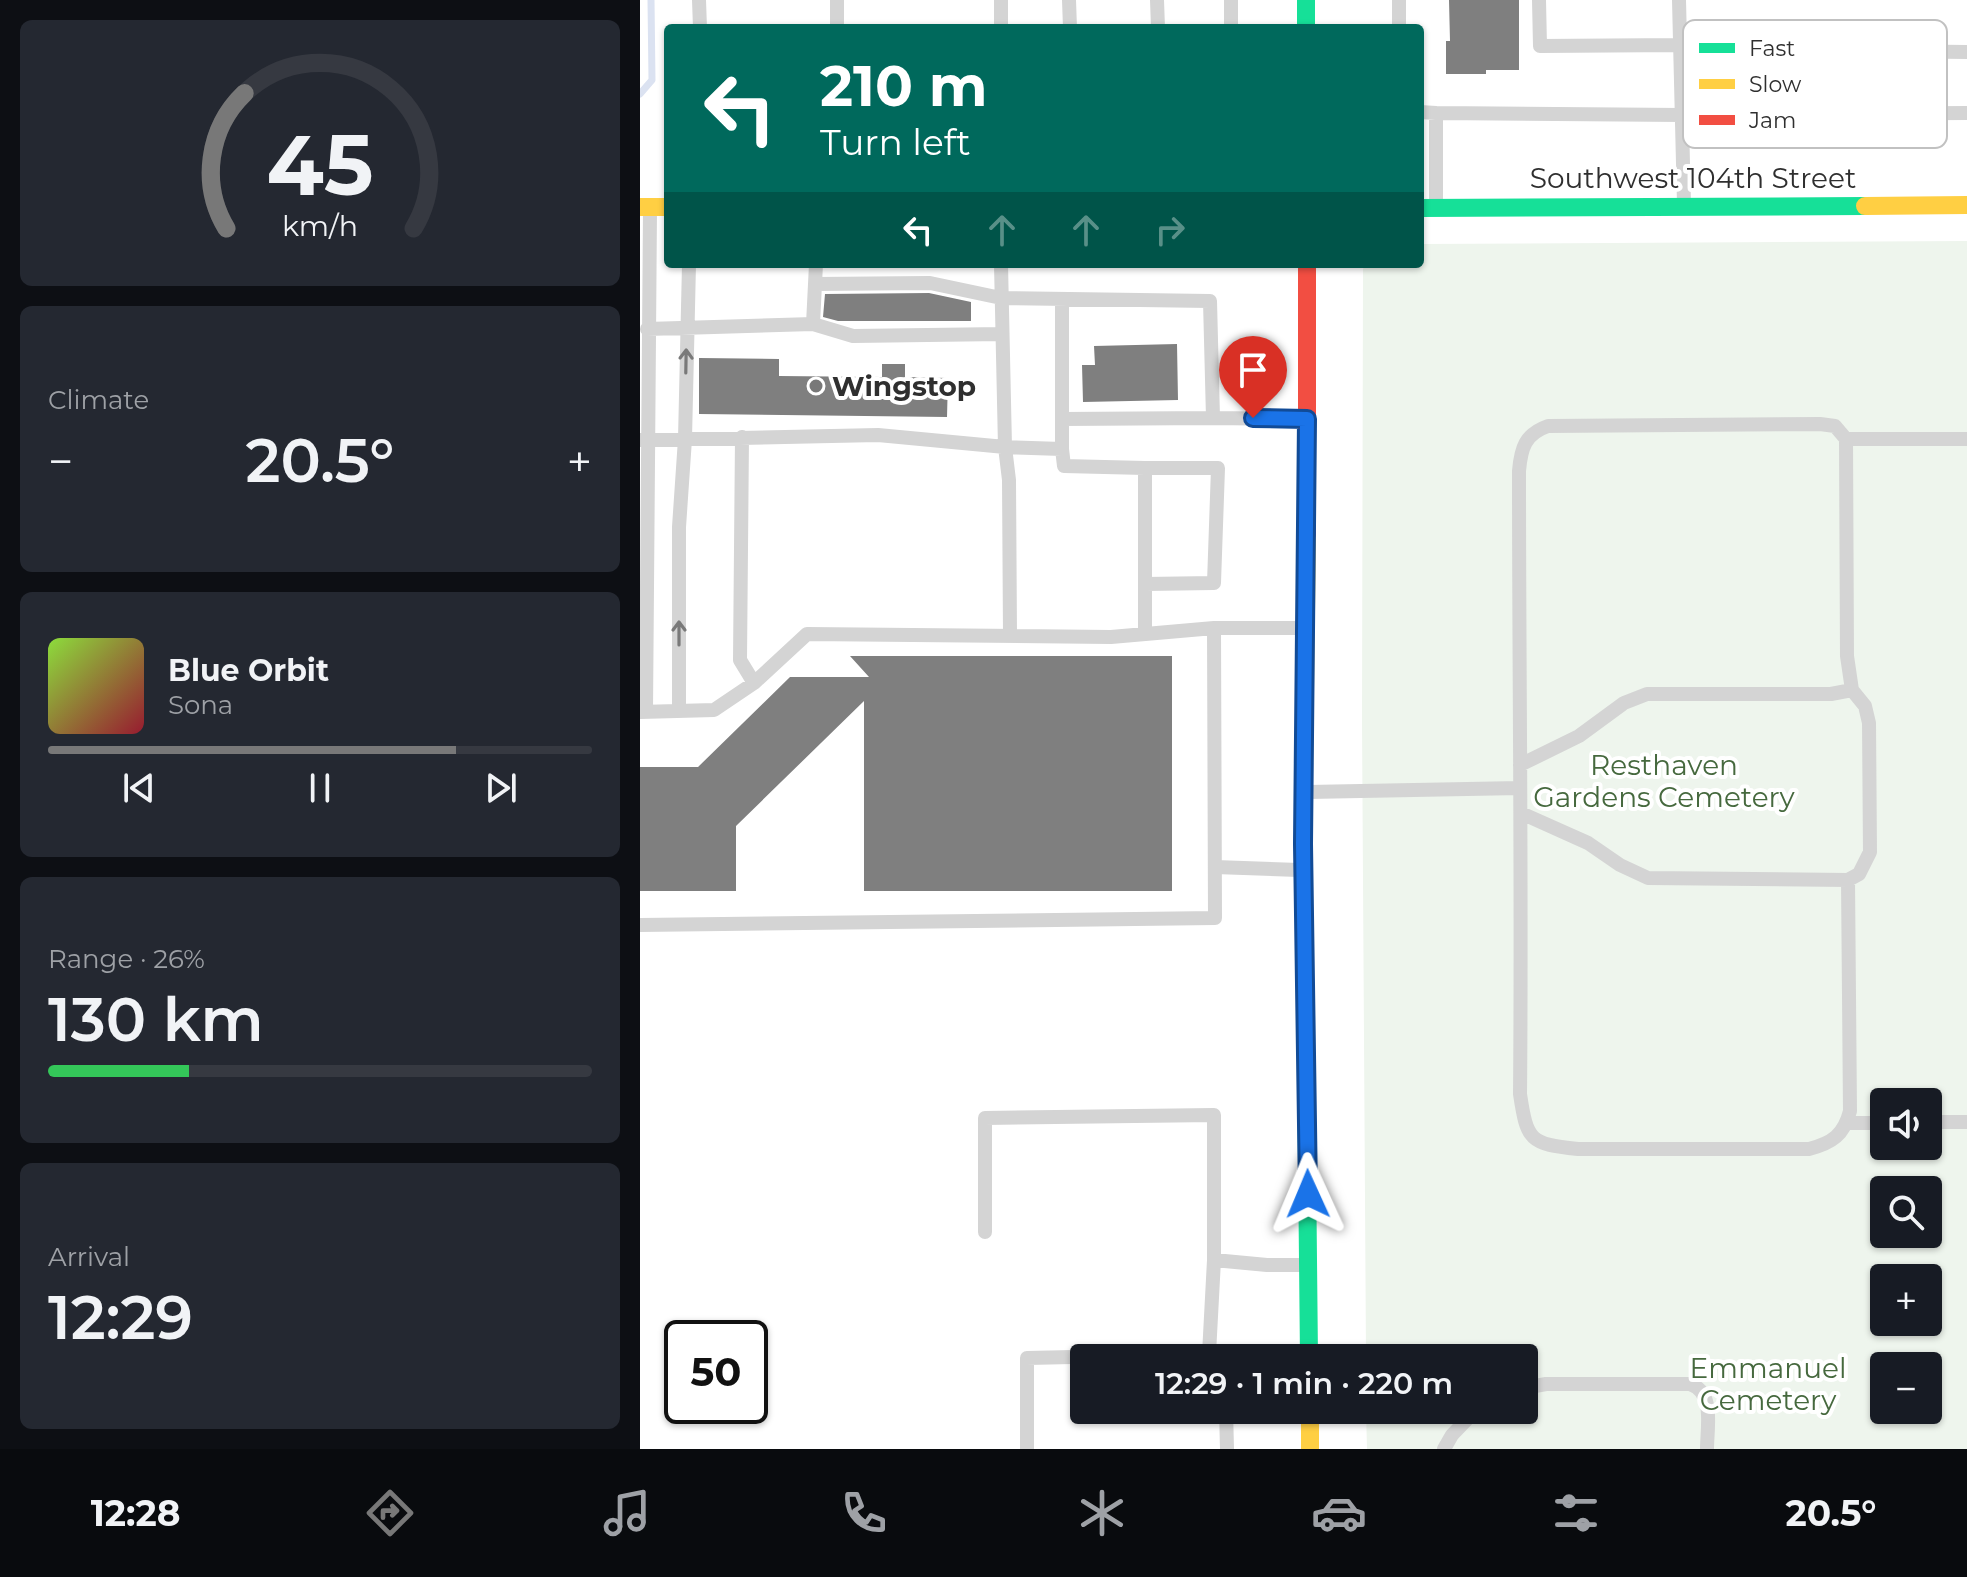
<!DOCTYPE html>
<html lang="en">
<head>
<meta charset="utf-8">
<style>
  body { margin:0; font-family:Montserrat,sans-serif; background:#242831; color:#f1f3f6; height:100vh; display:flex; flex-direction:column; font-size:30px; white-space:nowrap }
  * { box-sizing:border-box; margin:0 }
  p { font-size:26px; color:#9ea1a6 }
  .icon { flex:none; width:44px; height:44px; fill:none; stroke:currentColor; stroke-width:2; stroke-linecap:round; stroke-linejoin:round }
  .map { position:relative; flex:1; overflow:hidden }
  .side { display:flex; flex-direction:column; gap:20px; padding:20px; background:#0d0f14; width:640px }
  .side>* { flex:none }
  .top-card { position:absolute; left:24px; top:24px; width:760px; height:244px; border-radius:8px; box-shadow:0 2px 6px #0004; background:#00695c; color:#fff; overflow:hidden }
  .controls { position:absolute; left:1230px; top:1088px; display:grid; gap:16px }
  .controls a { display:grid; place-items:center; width:72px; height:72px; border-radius:8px; background:#171b24; box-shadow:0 2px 6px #0004; font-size:40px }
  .speed { position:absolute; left:24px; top:1320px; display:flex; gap:16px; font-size:40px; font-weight:700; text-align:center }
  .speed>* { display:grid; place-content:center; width:104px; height:104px; border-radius:50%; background:#171b24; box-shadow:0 2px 6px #0004; line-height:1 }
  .speed .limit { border:4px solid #111; border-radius:12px; background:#fff; color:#111 }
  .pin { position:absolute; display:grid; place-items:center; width:68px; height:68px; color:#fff; margin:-82px -34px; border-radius:50% 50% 50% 0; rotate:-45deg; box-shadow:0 0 8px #0007 }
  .pin .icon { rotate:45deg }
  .me { position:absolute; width:88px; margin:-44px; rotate:359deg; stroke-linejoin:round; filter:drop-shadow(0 0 6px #0008) }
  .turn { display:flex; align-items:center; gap:28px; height:168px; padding:0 24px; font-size:36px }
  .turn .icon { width:104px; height:104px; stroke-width:2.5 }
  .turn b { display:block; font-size:56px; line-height:68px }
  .lanes { display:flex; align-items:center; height:76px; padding:0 24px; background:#0003; justify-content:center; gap:40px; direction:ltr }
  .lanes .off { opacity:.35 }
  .big { font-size:60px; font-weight:600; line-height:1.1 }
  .side .widget { flex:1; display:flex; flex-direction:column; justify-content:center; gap:12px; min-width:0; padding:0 28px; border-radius:12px; background:#242831 }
  .side .dial { align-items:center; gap:0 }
  .dial svg { height:208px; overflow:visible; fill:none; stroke:#363941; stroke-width:7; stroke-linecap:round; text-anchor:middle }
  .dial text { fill:#f1f3f6; stroke:none }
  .song { display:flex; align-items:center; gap:24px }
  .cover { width:96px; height:96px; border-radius:12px; background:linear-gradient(135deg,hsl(90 70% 55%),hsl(350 70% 35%)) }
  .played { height:8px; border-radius:4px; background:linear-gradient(90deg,#787878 75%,#363941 75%) }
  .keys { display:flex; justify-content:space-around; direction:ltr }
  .heat { display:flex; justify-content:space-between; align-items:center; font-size:44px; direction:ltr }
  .charge { height:12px; border-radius:6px; background:linear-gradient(90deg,#34c759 26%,#363941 0) }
  .trip { position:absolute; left:430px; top:1344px; width:468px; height:80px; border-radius:8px; background:#171b24; box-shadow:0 2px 6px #0004; font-weight:600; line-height:80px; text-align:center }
  .tab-bar { display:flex; height:128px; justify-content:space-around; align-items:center; background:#090b0e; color:#9ea1a6 }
  .tab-bar .icon { width:56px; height:56px }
  .tab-bar .on { color:#787878 }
  .tab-bar b { font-size:36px; color:#f1f3f6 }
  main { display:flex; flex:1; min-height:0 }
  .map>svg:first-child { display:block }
</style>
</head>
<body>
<main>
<section class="side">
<div class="widget dial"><svg viewBox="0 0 100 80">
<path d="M14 69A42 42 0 1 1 86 69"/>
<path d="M14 69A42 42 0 0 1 21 17" stroke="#787878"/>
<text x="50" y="56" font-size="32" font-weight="700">45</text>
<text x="50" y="72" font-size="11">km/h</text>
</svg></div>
<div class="widget"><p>Climate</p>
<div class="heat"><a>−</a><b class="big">20.5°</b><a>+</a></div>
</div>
<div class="widget">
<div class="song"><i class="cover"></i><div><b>Blue Orbit</b><p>Sona</p></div></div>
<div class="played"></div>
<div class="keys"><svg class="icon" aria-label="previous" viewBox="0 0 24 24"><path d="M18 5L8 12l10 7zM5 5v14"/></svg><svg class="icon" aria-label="pause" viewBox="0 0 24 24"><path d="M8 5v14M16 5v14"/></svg><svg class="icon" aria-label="next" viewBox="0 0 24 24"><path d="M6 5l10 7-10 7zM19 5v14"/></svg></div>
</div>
<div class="widget"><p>Range · 26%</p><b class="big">130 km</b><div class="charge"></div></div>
<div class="widget"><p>Arrival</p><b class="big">12:29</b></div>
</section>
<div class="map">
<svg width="1327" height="1449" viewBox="0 0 1327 1449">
  <rect width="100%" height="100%" fill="#fff"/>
  <path fill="#eef5ed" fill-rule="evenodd" d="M1327,241V1449H727L726,1410H884V1358H726L722,721L723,269L726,264H780V244ZM1244,1102H1288V1146H1244ZM1244,1190H1288V1234H1244ZM1244,1278H1288V1322H1244ZM1244,1366H1288V1410H1244Z"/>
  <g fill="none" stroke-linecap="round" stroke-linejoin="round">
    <path stroke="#dbe2f1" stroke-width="7" d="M0,94L12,80L11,0"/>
  </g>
  <path fill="#7f7f7f" d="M809,0H879V70H846V74H806V41H810Z
    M289,293L331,302V321H198L183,317L185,294Z
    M537,344L538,400L443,402L442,365H455L454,346Z
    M59,358L139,359V376L242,377V364H265V377L308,378L307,417L59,414Z
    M210,656H532V891H224V701L96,826V891H0V767H58L150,677H229Z"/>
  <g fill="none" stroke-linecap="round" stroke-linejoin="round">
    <path stroke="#d4d4d4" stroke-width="14" d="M59,0L60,28
      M197,0V28
      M361,0V28
      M429,0L430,28
      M517,0L518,28
      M591,0V28
      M759,0V28
      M899,0L900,46L1040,45L1080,49L1327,52
      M1039,0L1044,204
      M780,112L796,113V204
      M796,113L1042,115L1327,113
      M175,284L290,283L361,298L570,301L573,418L663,419
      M173,324L213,336L362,334
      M7,329L173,324L176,264
      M422,419V299
      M102,437L100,660L114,683
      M1206,439H1327
      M0,440L238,435L365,447L361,264
      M422,449L424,466L505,468
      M505,584L574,583L578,468H505V634
      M370,635L369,480L365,447L422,449V419L573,418
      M39,711V527L45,439L49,264
      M0,712L74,710L114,683L167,634L471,637L574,628H664
      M6,712L10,211
      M880,765L939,736L984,703L1007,694H1191L1212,690
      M668,792L880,788
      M881,813L948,843L980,865L1008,878L1208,880L1219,874L1230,852L1229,723L1225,706L1212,690L1207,656L1206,439L1195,426L1180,424L908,426C885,434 881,448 879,471C879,679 882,886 880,1094C887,1141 890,1144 938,1149H1169C1192,1143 1204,1135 1210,1111L1208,880
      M575,867L659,870
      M0,925L575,918L574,628
      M1288,1122H1327
      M1207,1123H1244
      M345,1232V1118L574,1115V1260
      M884,1388L906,1384H1050C1075,1392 1067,1427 1067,1449
      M586,1410L587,1449
      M387,1449V1358L569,1354L574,1260L627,1265H664
      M804,1449L812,1435L836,1410"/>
    <path stroke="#16e098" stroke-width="18" d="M666,0V28
      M780,208L1225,206
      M666,1064L669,1358"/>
    <path stroke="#ffcf43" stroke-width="18" d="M1225,206L1327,205
      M0,207H28
      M666,1064L663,844L667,534
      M670,1410V1449"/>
    <path stroke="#f24e42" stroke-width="18" d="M667,264V534"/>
  </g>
  <defs><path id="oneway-shaft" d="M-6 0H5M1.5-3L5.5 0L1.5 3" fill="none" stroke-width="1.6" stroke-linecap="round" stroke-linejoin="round" transform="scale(2)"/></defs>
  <g stroke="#797979">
    <use href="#oneway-shaft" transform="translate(46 361) rotate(-89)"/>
    <use href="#oneway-shaft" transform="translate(39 633) rotate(-90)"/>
  </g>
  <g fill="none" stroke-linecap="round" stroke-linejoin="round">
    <defs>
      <path id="route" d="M613,418L667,419L663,844L668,1194"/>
    </defs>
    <use href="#route" stroke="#114b97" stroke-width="20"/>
    <use href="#route" stroke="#1a73e8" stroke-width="14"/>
  </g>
  <circle fill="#787878" stroke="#fff" stroke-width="3" cx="176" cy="386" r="8"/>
  <g text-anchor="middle" stroke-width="8" stroke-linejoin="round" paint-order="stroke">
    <g font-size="28" fill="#2f2f2f" stroke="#fff">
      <text x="1053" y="188">Southwest 104th Street</text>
    </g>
    <g font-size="28" font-weight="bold" fill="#2f2f2f" stroke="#fff" text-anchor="start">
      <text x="192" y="396">Wingstop</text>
    </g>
    <g font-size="28" fill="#46693e" stroke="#fff">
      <text x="1024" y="775">Resthaven<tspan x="1024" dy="32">Gardens Cemetery</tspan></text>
      <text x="1128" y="1378">Emmanuel<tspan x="1128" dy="32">Cemetery</tspan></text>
    </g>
  </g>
  <rect x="1043" y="20" width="264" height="128" rx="12" fill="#fff" stroke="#c1c1c1" stroke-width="2"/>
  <rect x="1059" y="43" width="36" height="10" fill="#16e098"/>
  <rect x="1059" y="79" width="36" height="10" fill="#ffcf43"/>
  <rect x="1059" y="115" width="36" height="10" fill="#f24e42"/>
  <g font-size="22" fill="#2f2f2f">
    <text x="1109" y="56">Fast</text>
    <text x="1109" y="92">Slow</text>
    <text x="1109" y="128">Jam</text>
  </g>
</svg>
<div class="controls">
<a><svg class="icon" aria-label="sound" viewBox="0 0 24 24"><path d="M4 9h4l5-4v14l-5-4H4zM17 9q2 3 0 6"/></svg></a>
<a><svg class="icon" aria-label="search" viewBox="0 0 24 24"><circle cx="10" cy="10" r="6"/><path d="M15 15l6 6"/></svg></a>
<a>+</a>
<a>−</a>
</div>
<div class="speed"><div class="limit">50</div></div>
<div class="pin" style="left:613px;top:418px;background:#d93025"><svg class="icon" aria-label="arrive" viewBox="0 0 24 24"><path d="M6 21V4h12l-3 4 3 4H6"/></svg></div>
<svg class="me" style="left:668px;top:1194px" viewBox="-20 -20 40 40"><path d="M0-17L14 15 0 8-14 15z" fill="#1a73e8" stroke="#fff" stroke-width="4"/></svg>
<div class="trip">12:29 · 1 min · 220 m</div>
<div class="top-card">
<div class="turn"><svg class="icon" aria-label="left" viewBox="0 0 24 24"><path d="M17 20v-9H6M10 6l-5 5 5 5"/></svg><div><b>210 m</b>Turn left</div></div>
<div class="lanes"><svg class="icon" aria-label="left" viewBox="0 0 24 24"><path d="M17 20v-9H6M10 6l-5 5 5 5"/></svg><svg class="icon off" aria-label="ahead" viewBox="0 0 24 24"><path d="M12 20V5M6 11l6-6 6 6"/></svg><svg class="icon off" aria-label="ahead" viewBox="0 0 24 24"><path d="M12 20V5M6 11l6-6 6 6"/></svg><svg class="icon off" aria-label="right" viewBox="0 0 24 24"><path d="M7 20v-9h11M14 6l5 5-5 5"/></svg></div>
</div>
</div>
</main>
<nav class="tab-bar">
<b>12:28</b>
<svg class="icon on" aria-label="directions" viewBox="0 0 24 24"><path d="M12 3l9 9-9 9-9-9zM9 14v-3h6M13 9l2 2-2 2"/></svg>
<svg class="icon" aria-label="music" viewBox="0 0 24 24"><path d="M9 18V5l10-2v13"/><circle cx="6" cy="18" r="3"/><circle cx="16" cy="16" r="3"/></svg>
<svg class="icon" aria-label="phone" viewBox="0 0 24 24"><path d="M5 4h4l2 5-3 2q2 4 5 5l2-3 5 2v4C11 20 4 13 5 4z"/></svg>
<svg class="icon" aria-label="climate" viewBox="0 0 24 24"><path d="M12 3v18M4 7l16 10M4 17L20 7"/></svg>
<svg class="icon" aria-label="car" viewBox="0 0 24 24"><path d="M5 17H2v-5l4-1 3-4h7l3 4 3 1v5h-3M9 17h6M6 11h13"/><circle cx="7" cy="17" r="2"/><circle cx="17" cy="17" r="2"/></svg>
<svg class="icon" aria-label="filters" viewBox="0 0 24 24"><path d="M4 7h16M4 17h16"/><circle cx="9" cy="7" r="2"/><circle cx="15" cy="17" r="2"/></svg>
<b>20.5°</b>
</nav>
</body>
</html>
